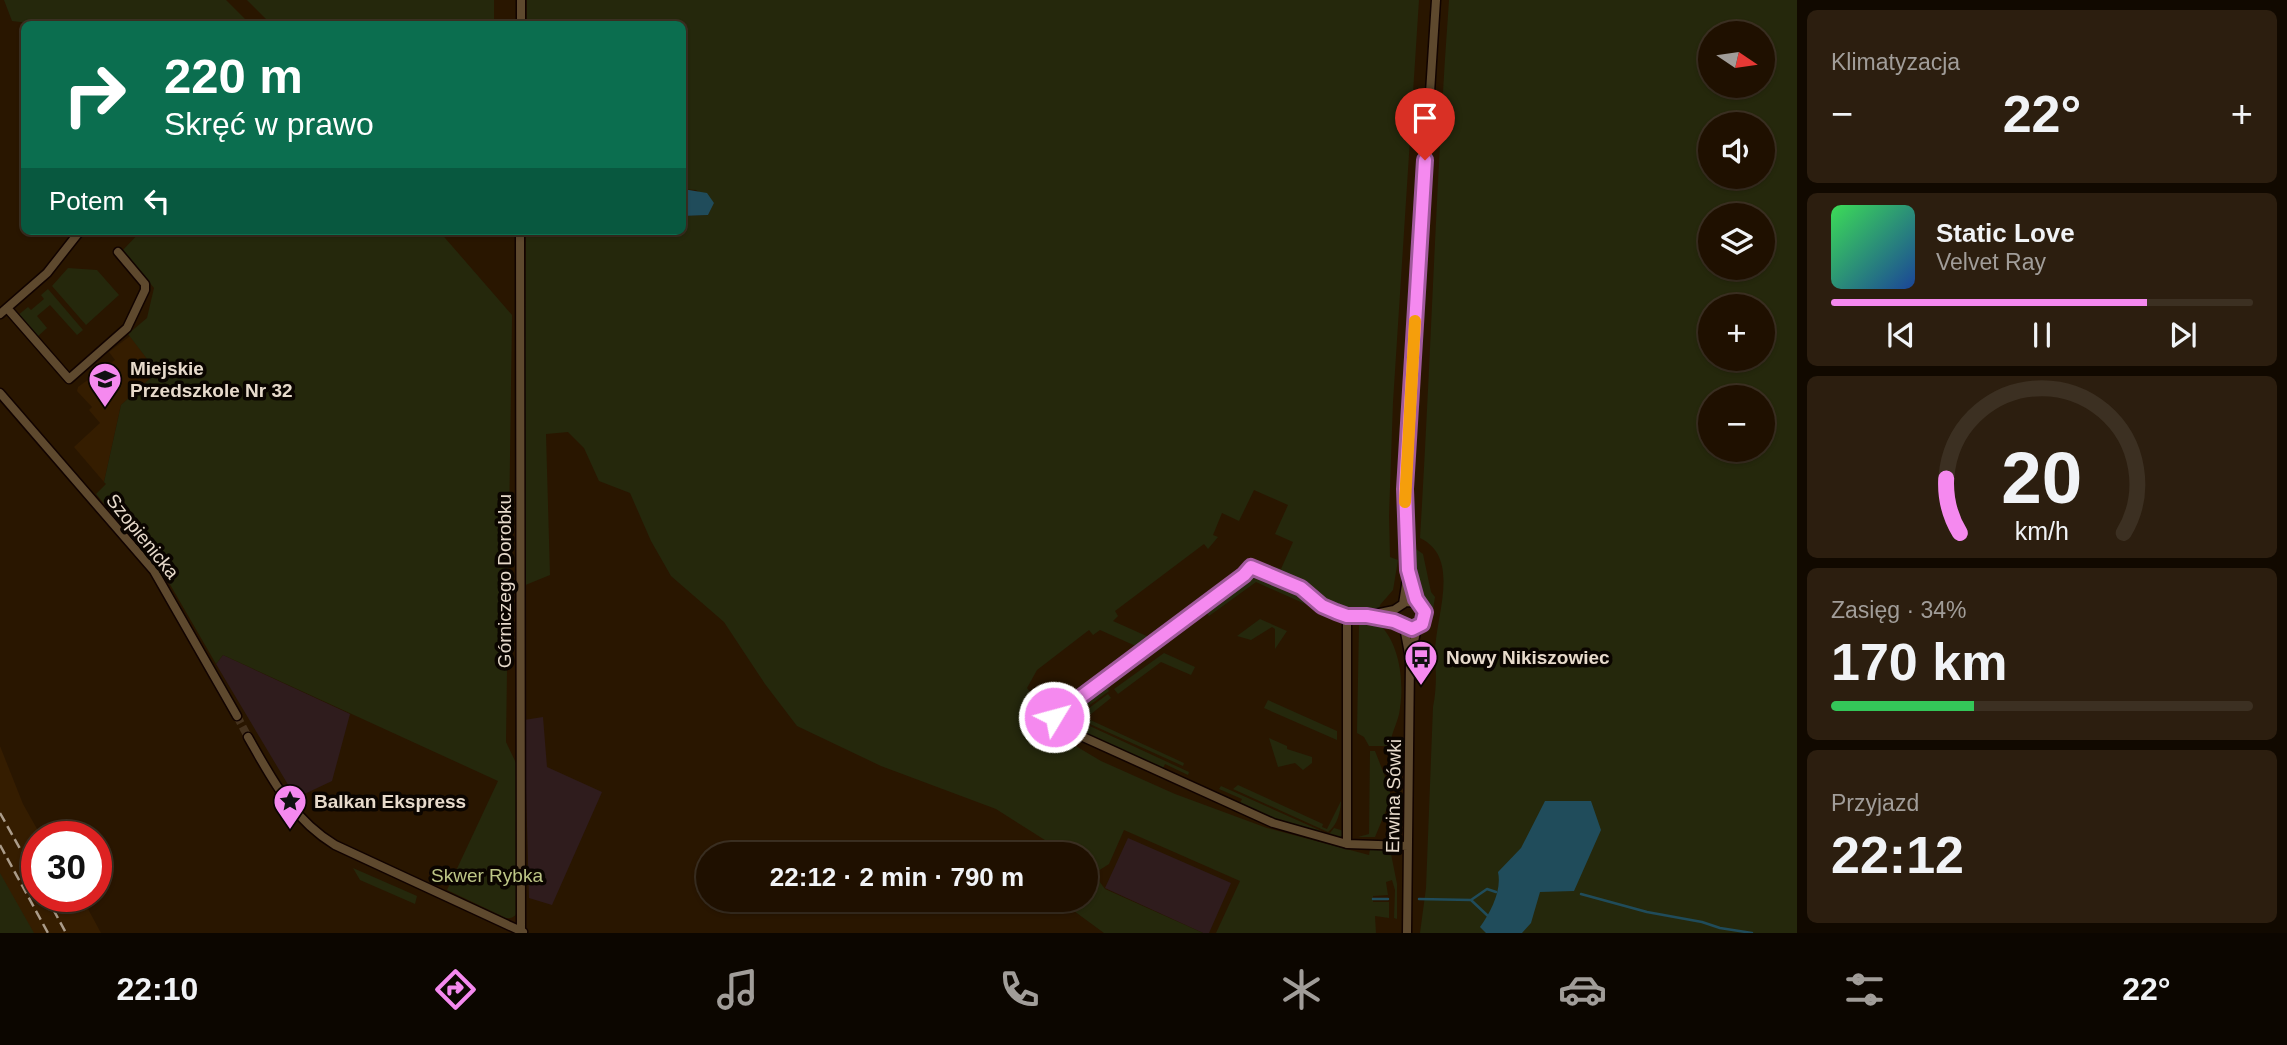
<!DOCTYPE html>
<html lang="pl">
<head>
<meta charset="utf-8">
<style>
  body { margin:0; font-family:Helvetica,sans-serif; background:#2c1e0f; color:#f1f3f6; height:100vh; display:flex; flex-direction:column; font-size:26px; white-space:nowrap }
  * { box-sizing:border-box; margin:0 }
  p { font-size:23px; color:#a19d99 }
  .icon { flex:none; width:38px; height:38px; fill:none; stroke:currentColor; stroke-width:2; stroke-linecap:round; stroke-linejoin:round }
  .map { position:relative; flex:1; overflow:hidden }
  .side { display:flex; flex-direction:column; gap:10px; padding:10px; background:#110900; width:490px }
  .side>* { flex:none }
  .hud { position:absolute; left:21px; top:21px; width:665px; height:214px; border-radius:10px; box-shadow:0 2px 5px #0004,0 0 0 2px #3c3022; background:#0b6e4f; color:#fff; overflow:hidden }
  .needle { width:46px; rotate:103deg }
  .fabs { position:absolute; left:1698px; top:21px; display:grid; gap:14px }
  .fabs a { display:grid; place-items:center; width:77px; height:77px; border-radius:50%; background:#1f1000; box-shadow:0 2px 5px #0004,0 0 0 2px #3c3022; font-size:35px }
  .speed { position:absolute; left:21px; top:821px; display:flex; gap:14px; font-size:35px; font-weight:700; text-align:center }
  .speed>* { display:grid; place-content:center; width:91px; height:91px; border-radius:50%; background:#1f1000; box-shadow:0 2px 5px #0004,0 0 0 2px #3c3022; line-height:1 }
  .speed .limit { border:10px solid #d22; background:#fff; color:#111 }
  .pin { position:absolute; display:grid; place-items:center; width:60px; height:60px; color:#fff; margin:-72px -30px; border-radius:50% 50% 50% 0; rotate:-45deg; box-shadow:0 0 7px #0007 }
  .pin .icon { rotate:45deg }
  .me { position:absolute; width:77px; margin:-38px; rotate:53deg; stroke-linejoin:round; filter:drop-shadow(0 0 5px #0008) }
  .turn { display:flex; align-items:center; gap:24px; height:147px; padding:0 28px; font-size:32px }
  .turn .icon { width:91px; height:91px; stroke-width:2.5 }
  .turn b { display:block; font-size:49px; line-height:60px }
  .then { display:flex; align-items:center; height:66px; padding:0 28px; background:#0003; gap:14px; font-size:26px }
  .big { font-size:52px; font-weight:600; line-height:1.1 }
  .side .card { flex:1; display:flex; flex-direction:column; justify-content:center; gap:10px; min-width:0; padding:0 24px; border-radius:10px; background:#2c1e0f }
  .side .dial { align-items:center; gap:0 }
  .dial svg { height:182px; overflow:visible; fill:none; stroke:#3c3022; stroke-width:7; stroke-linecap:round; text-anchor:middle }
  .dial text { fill:#f1f3f6; stroke:none }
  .song { display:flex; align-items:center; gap:21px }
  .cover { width:84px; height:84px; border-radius:10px; background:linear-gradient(135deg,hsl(130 70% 55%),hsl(220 70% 35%)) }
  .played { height:7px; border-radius:4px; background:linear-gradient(90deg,#f589ef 75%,#3c3022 75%) }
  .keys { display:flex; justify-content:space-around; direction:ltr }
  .heat { display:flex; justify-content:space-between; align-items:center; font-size:38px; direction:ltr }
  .charge { height:10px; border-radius:5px; background:linear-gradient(90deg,#34c759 34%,#3c3022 0) }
  .trip { position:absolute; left:696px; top:842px; width:402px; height:70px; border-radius:35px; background:#1f1000; box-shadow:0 2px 5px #0004,0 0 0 2px #3c3022; font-weight:600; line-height:70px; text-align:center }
  .tabs { display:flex; height:112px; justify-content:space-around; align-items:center; background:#0c0600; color:#a19d99 }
  .tabs .icon { width:49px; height:49px }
  .tabs .current { color:#f589ef }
  .tabs b { font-size:32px; color:#f1f3f6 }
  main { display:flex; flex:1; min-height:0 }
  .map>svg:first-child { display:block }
</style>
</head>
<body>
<main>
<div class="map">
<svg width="1797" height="933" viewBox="0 0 1797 933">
  <rect width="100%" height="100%" fill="#291600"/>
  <path fill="#351d00" d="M130,336L157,372L121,405L104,482L74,447L100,423L89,410L92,407L77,391L78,387L115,360L109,352Z
    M0,746L23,804L41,836H37V896H81L101,933H31L0,880Z"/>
  <path fill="#2f1c1d" d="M223,655L350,714L332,781L296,798L216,664Z
    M543,717L547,767L602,792L552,905L529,898L524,720Z
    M1128,838L1231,883L1209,933H1203L1105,888Z"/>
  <path fill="#25280c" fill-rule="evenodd" d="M4,0H226L250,24H37L12,21Z
    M247,0H494V24H271Z
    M527,0H1419L1393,402L1389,516L1390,557L1398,560L1393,590L1380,605L1379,609L1347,613L1326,604L1309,589L1276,573L1275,567L1281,569L1293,542L1275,534L1288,505L1254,490L1239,521L1222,513L1213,535L1218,537L1208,549L1204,544L1115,611L1118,616L1113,621L1151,638L1138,647L1100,630L1093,635L1089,630L1037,670L1027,688L1069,742L1101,761L1175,794L1267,828L1369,855L1370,849H1390L1397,884V919L1394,918L1395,890L1392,880L1386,882L1388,895L1373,896V902H1389V918L1375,916L1376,933H1216L1240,881L1124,830L1109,864L1098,871L1099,881L1105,889L1203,933H1104L1074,911L1066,900H1087V854H1062L1048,842L996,809L881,766L797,726L765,684L724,622L671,576L651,541L630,493L599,481L584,448L568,432L546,434L550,575L523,586L526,231H682L683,216L708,215L714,203L696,190L683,189L682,24H527Z
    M1449,0H1797V933H1420L1426,888L1433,707C1437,688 1436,671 1435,653C1435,617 1462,558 1420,538C1431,358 1436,179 1449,0ZM1710,33H1762V86H1710ZM1710,124H1762V177H1710ZM1710,215H1762V268H1710ZM1710,306H1762V359H1710ZM1710,397H1762V450H1710Z
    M141,231H439L512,315L506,742L516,763L518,908C518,915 513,919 506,918L447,890L498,781L223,655L216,664L168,581L96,494L106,484L104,482L121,405L157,372L128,334L147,318L154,288L123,250Z
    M68,268L97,270L119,295L86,325L52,286Z
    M48,289L83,330L77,335L50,305L37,316L47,328L36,338L17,316L28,307L31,310L44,299L41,295Z
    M1416,549L1423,554L1431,592L1435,597L1431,623L1417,638L1428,618L1417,594L1412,553Z
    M1256,571L1305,593L1342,618L1344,623L1341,620L1256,582L1209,616L1204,609L1252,572Z
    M1260,619L1287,631L1275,649V629L1272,627L1251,640L1237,636Z
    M1359,624L1382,627C1400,647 1404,682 1400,708C1399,721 1391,732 1390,746H1369L1364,737L1357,733Z
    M1164,653L1195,667L1191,675L1161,662L1118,694L1114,689Z
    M1104,683L1109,691L1080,712L1078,717L1079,721L1189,772L1188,775L1165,764L1162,770L1061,722L1062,715Z
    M1108,694L1111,698L1086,718L1184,763L1183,766L1081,720V714Z
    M1268,700L1337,731V740L1264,708Z
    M1269,738L1287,746V749L1312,757V763L1303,770L1295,763L1278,767Z
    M1370,751H1375L1390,789V801L1375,837H1358L1369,834Z
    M1238,785L1323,824L1322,827L1327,829L1341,801C1341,811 1337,826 1328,832L1233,789Z
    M1221,786L1326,833H1330L1334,828L1344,831V834L1340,839L1279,822L1239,805L1242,799L1219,789Z
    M353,868L417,896L415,904L360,880Z
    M0,873L34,933H0Z"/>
  <path fill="#204c5b" d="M683,189L707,193L714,203L708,215L683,216Z
    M1545,801H1591L1601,830L1574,891L1540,892L1531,923L1522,933H1486L1480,927C1491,912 1502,890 1498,872L1521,848Z"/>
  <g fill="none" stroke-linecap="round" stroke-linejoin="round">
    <path stroke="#204c5b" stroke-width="2.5" d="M1581,894L1647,912L1702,922L1720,928L1752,933
      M1373,899H1388
      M1419,899L1471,900L1487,889L1496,892
      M1471,900L1488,916"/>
    <path stroke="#46331e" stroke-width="8" stroke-dasharray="8 4" stroke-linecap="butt" d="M237,716L248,737"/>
    <defs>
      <path id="minor" d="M521,24V0
        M520,231L521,933
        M7,308L69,379L127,328L145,290V284L118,252
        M0,314L47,273L80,231
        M0,393L154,571L237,716
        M1403,604L1408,572
        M1370,615L1394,610L1406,602L1418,603
        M1404,627L1410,659
        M248,737C272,779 292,819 335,845L523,932
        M1347,844V616
        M1408,846L1347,844L1273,823L1061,727L1054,717L1244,575L1251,567L1301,588L1322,606L1344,615L1394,621L1408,629L1419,627
        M1407,933L1410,660L1416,632L1425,616L1424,609L1416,599L1408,570L1405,478L1436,0"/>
    </defs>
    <use href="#minor" stroke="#110300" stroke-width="11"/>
    <use href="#minor" stroke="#5e492e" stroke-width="8"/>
    <path stroke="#ab9c8a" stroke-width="2.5" stroke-dasharray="10 5" stroke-linecap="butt" d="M0,813L37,879
      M0,845L48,933
      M46,896L66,933"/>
  </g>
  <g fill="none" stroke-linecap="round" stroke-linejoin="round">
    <defs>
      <path id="route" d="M1054,717L1244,575L1251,567L1301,588L1322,606L1336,612L1347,616H1367L1394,621L1412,629L1422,624L1425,612L1416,599L1408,570L1405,489L1425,160"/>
    </defs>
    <use href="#route" stroke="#9f599b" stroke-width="18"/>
    <use href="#route" stroke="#f589ef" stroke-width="12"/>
    <path stroke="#f59e0b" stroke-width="12" d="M1405,502L1415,321"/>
  </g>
  <defs>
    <symbol id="school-pin" viewBox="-11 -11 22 30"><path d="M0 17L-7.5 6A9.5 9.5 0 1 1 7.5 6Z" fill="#f589ef" stroke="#0b0500"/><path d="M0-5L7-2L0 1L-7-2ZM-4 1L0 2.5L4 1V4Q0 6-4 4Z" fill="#111"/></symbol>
    <symbol id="bus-pin" viewBox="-11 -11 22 30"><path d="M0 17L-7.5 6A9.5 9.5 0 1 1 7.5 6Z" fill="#f589ef" stroke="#0b0500"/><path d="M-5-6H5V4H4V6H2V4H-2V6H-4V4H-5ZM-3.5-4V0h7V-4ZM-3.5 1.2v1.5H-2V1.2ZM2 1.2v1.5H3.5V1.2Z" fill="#111"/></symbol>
    <symbol id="sight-pin" viewBox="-11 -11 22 30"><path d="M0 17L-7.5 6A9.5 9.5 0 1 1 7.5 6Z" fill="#f589ef" stroke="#0b0500"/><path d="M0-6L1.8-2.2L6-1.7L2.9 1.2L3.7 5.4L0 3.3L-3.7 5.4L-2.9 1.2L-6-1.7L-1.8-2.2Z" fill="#111"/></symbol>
  </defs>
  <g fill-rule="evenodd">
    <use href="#school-pin" x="86" y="360" width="38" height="52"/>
    <use href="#bus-pin" x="1402" y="638" width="38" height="52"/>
    <use href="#sight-pin" x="271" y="782" width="38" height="52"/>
  </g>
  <g text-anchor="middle" stroke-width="7" stroke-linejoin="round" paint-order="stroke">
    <g font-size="19" font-weight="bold" fill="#e7dacb" stroke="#0b0500" text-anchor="start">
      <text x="130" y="375">Miejskie<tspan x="130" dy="22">Przedszkole Nr 32</tspan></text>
      <text x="1446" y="664">Nowy Nikiszowiec</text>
      <text x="314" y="808">Balkan Ekspress</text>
    </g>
    <g font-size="19" fill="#e7dacb" stroke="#0b0500">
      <text transform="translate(143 536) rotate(51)" y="7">Szopienicka</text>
      <text transform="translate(504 581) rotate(-90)" y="7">Górniczego Dorobku</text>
      <text transform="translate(1393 796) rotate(-89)" y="7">Erwina Sówki</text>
    </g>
    <g font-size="19" fill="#bdc686" stroke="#0b0500">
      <text x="487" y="882">Skwer Rybka</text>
    </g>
  </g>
</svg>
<div class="fabs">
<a><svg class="needle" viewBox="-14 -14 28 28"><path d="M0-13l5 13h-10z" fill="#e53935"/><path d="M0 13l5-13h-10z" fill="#a19d99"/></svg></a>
<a><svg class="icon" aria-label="sound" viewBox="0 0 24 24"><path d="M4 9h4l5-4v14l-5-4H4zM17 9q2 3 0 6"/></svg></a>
<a><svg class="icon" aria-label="layers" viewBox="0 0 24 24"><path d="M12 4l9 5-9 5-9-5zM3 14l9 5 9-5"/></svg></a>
<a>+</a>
<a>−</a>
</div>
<div class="speed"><div class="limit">30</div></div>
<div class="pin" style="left:1425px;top:160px;background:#d93025"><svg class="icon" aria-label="arrive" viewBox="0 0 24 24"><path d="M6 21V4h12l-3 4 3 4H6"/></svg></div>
<svg class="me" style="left:1054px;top:717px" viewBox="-20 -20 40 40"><circle r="17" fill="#f589ef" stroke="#fff" stroke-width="3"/><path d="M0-11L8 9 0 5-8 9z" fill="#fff"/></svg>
<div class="trip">22:12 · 2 min · 790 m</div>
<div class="hud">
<div class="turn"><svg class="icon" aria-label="right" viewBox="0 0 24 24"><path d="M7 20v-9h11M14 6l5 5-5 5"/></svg><div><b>220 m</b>Skręć w prawo</div></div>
<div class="then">Potem<svg class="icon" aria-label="left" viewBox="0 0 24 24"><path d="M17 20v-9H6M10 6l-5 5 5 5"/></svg></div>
</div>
</div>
<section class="side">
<div class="card"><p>Klimatyzacja</p>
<div class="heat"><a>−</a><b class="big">22°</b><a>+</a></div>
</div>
<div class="card">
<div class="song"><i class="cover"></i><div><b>Static Love</b><p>Velvet Ray</p></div></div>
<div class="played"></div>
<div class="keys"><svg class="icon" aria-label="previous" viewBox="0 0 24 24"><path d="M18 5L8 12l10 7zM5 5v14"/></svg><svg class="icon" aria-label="pause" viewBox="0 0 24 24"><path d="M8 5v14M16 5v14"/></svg><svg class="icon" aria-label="next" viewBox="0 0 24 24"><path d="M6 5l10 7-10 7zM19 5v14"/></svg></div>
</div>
<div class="card dial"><svg viewBox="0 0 100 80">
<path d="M14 69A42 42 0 1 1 86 69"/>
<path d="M14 69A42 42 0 0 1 8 45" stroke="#f589ef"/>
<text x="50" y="56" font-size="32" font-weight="700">20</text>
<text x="50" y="72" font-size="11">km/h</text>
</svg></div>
<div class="card"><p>Zasięg · 34%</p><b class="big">170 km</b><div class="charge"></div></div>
<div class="card"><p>Przyjazd</p><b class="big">22:12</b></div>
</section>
</main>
<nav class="tabs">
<b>22:10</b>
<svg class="icon current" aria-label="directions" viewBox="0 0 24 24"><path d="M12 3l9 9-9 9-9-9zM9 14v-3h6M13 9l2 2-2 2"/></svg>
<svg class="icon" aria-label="music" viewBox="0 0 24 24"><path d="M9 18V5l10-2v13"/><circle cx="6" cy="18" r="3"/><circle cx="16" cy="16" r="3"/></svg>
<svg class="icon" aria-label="phone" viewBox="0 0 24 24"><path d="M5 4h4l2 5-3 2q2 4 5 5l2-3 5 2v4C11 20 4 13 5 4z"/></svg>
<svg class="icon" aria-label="climate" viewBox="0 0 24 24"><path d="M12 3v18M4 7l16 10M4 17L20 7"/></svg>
<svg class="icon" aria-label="car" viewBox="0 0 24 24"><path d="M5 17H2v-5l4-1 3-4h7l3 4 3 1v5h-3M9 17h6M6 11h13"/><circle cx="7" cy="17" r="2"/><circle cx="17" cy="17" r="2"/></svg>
<svg class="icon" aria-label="filters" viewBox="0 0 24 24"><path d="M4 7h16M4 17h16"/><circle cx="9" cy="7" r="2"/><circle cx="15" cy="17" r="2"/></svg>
<b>22°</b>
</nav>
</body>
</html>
